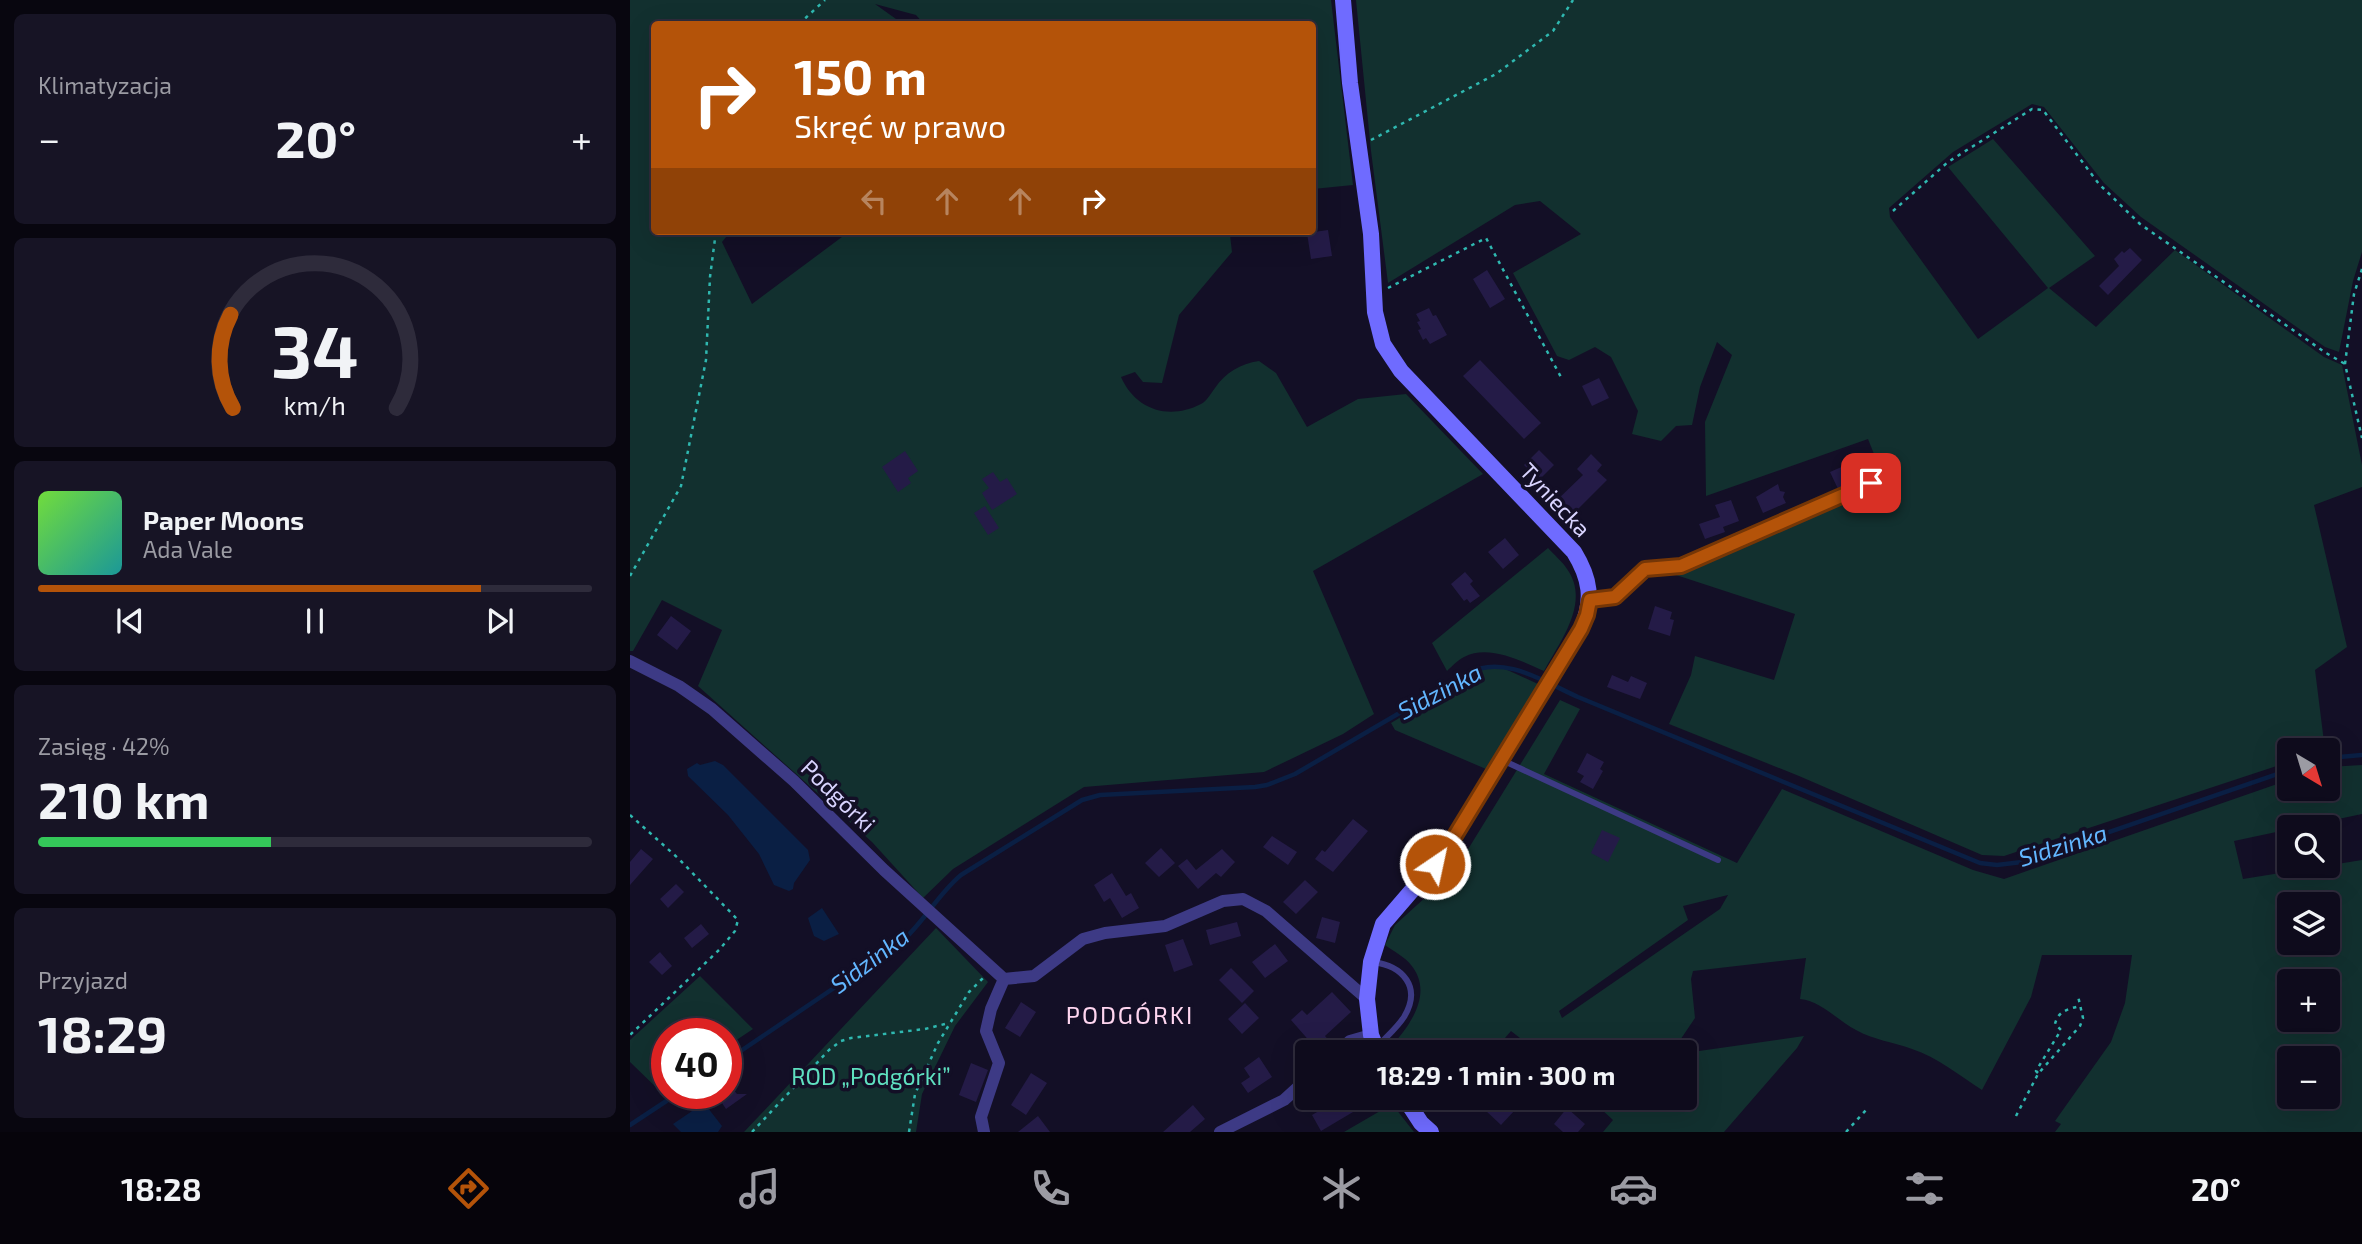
<!DOCTYPE html>
<html lang="pl">
<head>
<meta charset="utf-8">
<style>
  body { margin:0; font-family:"Exo 2",sans-serif; background:#171425; color:#f1f3f6; height:100vh; display:flex; flex-direction:column; font-size:26px; white-space:nowrap }
  * { box-sizing:border-box; margin:0 }
  p { font-size:23px; color:#9b9ba3 }
  .icon { flex:none; width:38px; height:38px; fill:none; stroke:currentColor; stroke-width:2; stroke-linecap:round; stroke-linejoin:round }
  .map { position:relative; flex:1; overflow:hidden }
  .details { display:flex; flex-direction:column; gap:14px; padding:14px; background:#08060f; width:630px }
  .details>* { flex:none }
  .top-card { position:absolute; left:21px; top:21px; width:665px; height:214px; border-radius:7px; box-shadow:0 7px 28px #0002,0 0 0 2px #2e2b3b; background:#b45309; color:#fff; overflow:hidden }
  .needle { width:46px; rotate:142deg }
  .controls { position:absolute; left:1647px; top:738px; display:grid; gap:14px }
  .controls a { display:grid; place-items:center; width:63px; height:63px; border-radius:7px; background:#0e0b1c; box-shadow:0 7px 28px #0002,0 0 0 2px #2e2b3b; font-size:35px }
  .speed { position:absolute; left:21px; top:1018px; display:flex; gap:14px; font-size:35px; font-weight:700; text-align:center }
  .speed>* { display:grid; place-content:center; width:91px; height:91px; border-radius:50%; background:#0e0b1c; box-shadow:0 7px 28px #0002,0 0 0 2px #2e2b3b; line-height:1 }
  .speed .limit { border:10px solid #d22; background:#fff; color:#111 }
  .pin { position:absolute; display:grid; place-items:center; width:60px; height:60px; color:#fff; margin:-30px; border-radius:14px; box-shadow:0 4px 10px #0006 }
  .me { position:absolute; width:77px; margin:-38px; rotate:34deg; stroke-linejoin:round; filter:drop-shadow(0 0 5px #0008) }
  .turn { display:flex; align-items:center; gap:24px; height:147px; padding:0 28px; font-size:32px }
  .turn .icon { width:91px; height:91px; stroke-width:2.5 }
  .turn b { display:block; font-size:49px; line-height:60px }
  .lanes { display:flex; align-items:center; height:66px; padding:0 28px; background:#0003; justify-content:center; gap:35px; direction:ltr }
  .lanes .off { opacity:.35 }
  .big { font-size:52px; font-weight:700; line-height:1.1 }
  .details .widget { flex:1; display:flex; flex-direction:column; justify-content:center; gap:10px; min-width:0; padding:0 24px; border-radius:10px; background:#171425 }
  .details .dial { align-items:center; gap:0 }
  .dial svg { height:182px; overflow:visible; fill:none; stroke:#2e2b3b; stroke-width:7; stroke-linecap:round; text-anchor:middle }
  .dial text { fill:#f1f3f6; stroke:none }
  .song { display:flex; align-items:center; gap:21px }
  .cover { width:84px; height:84px; border-radius:10px; background:linear-gradient(135deg,hsl(100 70% 55%),hsl(180 70% 35%)) }
  .played { height:7px; border-radius:4px; background:linear-gradient(90deg,#b45309 80%,#2e2b3b 80%) }
  .keys { display:flex; justify-content:space-around; direction:ltr }
  .heat { display:flex; justify-content:space-between; align-items:center; font-size:38px; direction:ltr }
  .charge { height:10px; border-radius:5px; background:linear-gradient(90deg,#34c759 42%,#2e2b3b 0) }
  .trip { position:absolute; left:665px; top:1040px; width:402px; height:70px; border-radius:7px; background:#0e0b1c; box-shadow:0 7px 28px #0002,0 0 0 2px #2e2b3b; font-weight:700; line-height:70px; text-align:center }
  .dock { display:flex; height:112px; justify-content:space-around; align-items:center; background:#06040b; color:#9b9ba3 }
  .dock .icon { width:49px; height:49px }
  .dock .current { color:#b45309 }
  .dock b { font-size:32px; color:#f1f3f6 }
  main { display:flex; flex:1; min-height:0 }
  .map>svg:first-child { display:block }
</style>
</head>
<body>
<main>
<section class="details">
<div class="widget"><p>Klimatyzacja</p>
<div class="heat"><a>−</a><b class="big">20°</b><a>+</a></div>
</div>
<div class="widget dial"><svg viewBox="0 0 100 80">
<path d="M14 69A42 42 0 1 1 86 69"/>
<path d="M14 69A42 42 0 0 1 13 28" stroke="#b45309"/>
<text x="50" y="56" font-size="32" font-weight="700">34</text>
<text x="50" y="72" font-size="11">km/h</text>
</svg></div>
<div class="widget">
<div class="song"><i class="cover"></i><div><b>Paper Moons</b><p>Ada Vale</p></div></div>
<div class="played"></div>
<div class="keys"><svg class="icon" aria-label="previous" viewBox="0 0 24 24"><path d="M18 5L8 12l10 7zM5 5v14"/></svg><svg class="icon" aria-label="pause" viewBox="0 0 24 24"><path d="M8 5v14M16 5v14"/></svg><svg class="icon" aria-label="next" viewBox="0 0 24 24"><path d="M6 5l10 7-10 7zM19 5v14"/></svg></div>
</div>
<div class="widget"><p>Zasięg · 42%</p><b class="big">210 km</b><div class="charge"></div></div>
<div class="widget"><p>Przyjazd</p><b class="big">18:29</b></div>
</section>
<div class="map">
<svg width="1732" height="1132" viewBox="0 0 1732 1132">
  <rect width="100%" height="100%" fill="#130f26"/>
  <path fill="#12302f" fill-rule="evenodd" d="M0,0H701L723,185L683,189L682,24H294L286,15L245,4L273,24H24V231H101L92,242L122,304L220,231H604L600,235L602,252L549,315L532,383L513,382L505,372L491,377C505,409 538,421 571,404C577,401 581,393 585,388C596,372 610,364 629,361L646,373L677,427L728,399L776,394L853,474L683,571L744,714L713,734L634,772L454,787L323,869L293,898L242,842L68,686L92,630L32,600L3,651H0Z
    M726,0H1732V252L1723,281L1709,352L1695,347L1511,217L1474,183L1414,107L1402,104L1323,152L1259,208L1260,217L1348,339L1418,288L1318,167L1363,139L1465,256L1419,288L1466,327L1545,250L1694,357L1712,365L1732,465V487L1684,505L1717,647L1685,670L1695,750L1659,751V762L1374,856L1352,855L1169,776L1039,724L1061,675L1065,656L1144,680L1165,614L1043,574L1256,484L1238,439L1076,496L1075,422L1102,355L1087,342L1070,387L1062,425L1046,426L1031,441L1002,434L1008,411L981,357L965,347L939,360L927,356L883,273L951,234L910,201L885,205L758,283L741,151Z
    M918,548C924,555 932,561 937,569C961,602 930,641 914,671C891,661 859,644 834,657C828,660 822,666 817,671L802,643Z
    M873,668L908,684L856,769L765,730L761,723L851,669Z
    M930,700L950,709L914,774L1107,863L1152,789L1343,870L1374,879L1659,780V789H1698V767L1732,765V814L1604,841L1613,879L1732,860V1132H1425L1431,1124L1425,1121L1481,1042L1495,1003L1502,955H1412L1401,997L1352,1090C1330,1076 1307,1057 1282,1049C1263,1042 1244,1040 1226,1030C1207,1020 1191,1001 1170,999L1176,958L1063,971L1061,979L1065,1018L1042,1052H908L881,1031L863,1052H761L759,1049C778,1028 805,994 781,965C775,957 763,951 755,945L765,925L798,895L826,856L832,859ZM1098,895L1090,909L932,1018L929,1011L1058,920L1053,906ZM1659,905H1698V943H1659ZM1659,982H1698V1020H1659ZM1659,1059H1698V1097H1659Z
    M306,928L358,982L325,1026L292,1094L286,1132H114Z
    M70,976L123,1029L96,1047V1034H37V1088L31,1092L0,1062V1040Z
    M1174,1036L1167,1048L1094,1132H973L983,1120L958,1097H1055V1053Z
    M762,1104L784,1132H714L757,1107Z"/>
  <path fill="#0a1f44" d="M85,761L93,765L178,850L180,860L164,883L163,889L159,891L144,885L129,854L98,815L58,776L57,769L67,763L70,765Z
    M192,908L209,934L194,941L184,936L178,918Z
    M74,1103L92,1126L88,1132H51L43,1124Z"/>
  <g fill="none" stroke-linecap="round" stroke-linejoin="round">
    <path stroke="#0a1f44" stroke-width="4.5" d="M1698,758L1732,755
      M96,1061L269,944C293,924 307,895 331,875L452,800L470,795L625,787L637,785L665,774L838,673C874,654 914,682 948,697L1350,863L1367,865L1392,862L1659,770
      M0,1125L47,1094"/>
  </g>
  <path fill="#241b47" d="M698,230L702,256L681,259L677,233Z
    M1500,248L1512,260L1478,295L1469,286L1489,266L1484,259L1492,251L1494,253Z
    M857,270L875,299L860,308L843,279Z
    M799,308L803,316L806,315L817,335L800,344L796,338L793,340L788,330L791,329L787,322L790,321L786,314Z
    M850,360L911,423L894,439L833,376Z
    M969,378L979,398L962,406L952,386Z
    M909,450L924,465L909,480L894,465Z
    M275,451L288,471L278,478L281,483L268,492L252,467Z
    M961,454L972,465L967,471L977,480L940,517L925,502L953,475L947,469Z
    M1223,462L1229,476L1221,479L1224,484L1209,491L1200,472Z
    M363,472L370,482L377,478L387,494L362,510L352,493L359,488L352,479Z
    M1148,484L1150,491L1155,492L1153,497L1156,503L1133,513L1126,497Z
    M1101,500L1109,521L1093,527L1095,532L1075,539L1069,524L1090,517L1085,505Z
    M355,506L369,528L358,535L344,513Z
    M875,538L889,555L873,569L858,552Z
    M835,572L843,581L840,584L850,596L840,603L837,599L834,601L821,584Z
    M1025,606L1042,612L1040,619L1044,620L1040,636L1018,629Z
    M41,616L61,631L47,650L27,635Z
    M982,675L998,682L1001,676L1017,683L1010,699L977,687Z
    M957,753L974,762L970,769L973,771L963,789L950,782L954,776L947,772Z
    M723,819L738,831L703,872L685,859L692,850L695,852Z
    M972,830L990,838L978,862L961,853Z
    M642,836L667,852L658,865L633,847Z
    M531,848L545,863L529,877L515,863Z
    M11,849L23,859L0,885V862Z
    M592,849L605,862L591,877L586,873L568,889L548,866L557,859L566,870Z
    M482,873L496,896L501,893L509,908L492,918L480,898L474,902L464,885Z
    M675,880L688,892L666,914L653,902Z
    M46,884L54,892L38,908L30,899Z
    M692,917L710,922L705,943L686,938Z
    M607,922L611,936L580,945L576,930Z
    M71,924L79,934L62,948L54,938Z
    M553,939L563,965L544,972L535,945Z
    M645,944L658,961L635,978L622,962Z
    M30,952L42,966L32,975L19,962Z
    M601,968L624,991L612,1003L589,980Z
    M702,992L721,1012L695,1036L700,1042L689,1052L661,1020L672,1010L677,1015Z
    M391,1002L406,1012L390,1037L375,1028Z
    M615,1003L629,1018L612,1034L598,1019Z
    M629,1057L642,1077L618,1093L611,1083L620,1077L614,1068Z
    M341,1063L358,1070L346,1102L329,1095Z
    M401,1073L417,1083L396,1115L381,1105Z
    M96,1080L107,1094H117L96,1109L86,1094H96Z
    M713,1097L723,1112L691,1131L682,1115Z
    M864,1097H873L885,1110L871,1125L854,1109Z
    M563,1105L575,1119L560,1132H533Z
    M937,1108L955,1124L948,1132H933L924,1124Z
    M408,1116L420,1132H388Z"/>
  <g fill="none" stroke-linecap="round" stroke-linejoin="round">
    <path stroke="#2fb8b0" stroke-width="2.5" stroke-dasharray="3.5 5" stroke-linecap="butt" d="M169,24L195,0
      M741,140L866,74L923,31L943,0
      M1263,211L1318,162L1402,109L1413,110L1469,184L1510,224L1696,353L1715,364
      M1732,269L1724,294L1715,364L1732,438
      M758,288L856,238L932,379
      M0,576L51,486L76,360L80,277L86,231
      M0,815L49,859L108,920L105,931L89,950L0,1035
      M1408,1073L1406,1071L1431,1030L1425,1024C1428,1011 1438,1009 1450,1006
      M1386,1116L1408,1074L1450,1026L1453,1018L1448,996
      M122,1132L199,1050L211,1041L221,1038L295,1029L319,1023
      M279,1132L285,1094L308,1043L339,992L354,977
      M1216,1132L1236,1110"/>
    <path stroke="#3d3a85" stroke-width="6" d="M960,600L985,597L1015,569L1051,566L1241,483
      M872,760L1088,860
      M743,962C773,966 792,987 774,1017C767,1028 756,1037 748,1046"/>
    <path stroke="#3d3a85" stroke-width="12" d="M0,661L49,686L82,709L164,781L254,870L374,979
      M708,1052L720,1041L741,1035
      M354,1132L351,1117L369,1063L356,1031L361,1009L374,979L404,976L453,939L475,933L535,926L593,901L613,899L636,911L737,999
      M590,1132L654,1100L677,1079"/>
    <path stroke="#6f6bff" stroke-width="16" d="M713,0L720,83L741,234L745,312L753,344L771,371L944,552C960,578 964,600 951,629L815,852L753,924L741,962L737,999L741,1035L748,1052
      M774,1097L791,1123L801,1132"/>
  </g>
  <g fill="none" stroke-linecap="round" stroke-linejoin="round">
    <defs>
      <path id="route" d="M805,864L815,852L951,629L957,615L960,600L985,597L1015,569L1051,566L1241,483"/>
    </defs>
    <use href="#route" stroke="#753606" stroke-width="18"/>
    <use href="#route" stroke="#b45309" stroke-width="12"/>
  </g>
  <g text-anchor="middle" stroke-width="7" stroke-linejoin="round" paint-order="stroke">
    <g font-size="23" fill="#d9d4ff" stroke="#130f26">
      <text transform="translate(925 500) rotate(47)" y="8">Tyniecka</text>
      <text transform="translate(208 796) rotate(44)" y="8">Podgórki</text>
    </g>
    <g font-size="23" fill="#5fe0c0" stroke="#130f26">
      <text x="241" y="1085">ROD „Podgórki”</text>
    </g>
    <g font-size="24" font-style="italic" fill="#62b6ff" stroke="#130f26">
      <text transform="translate(810 692) rotate(-28)" y="8">Sidzinka</text>
      <text transform="translate(1433 846) rotate(-17)" y="8">Sidzinka</text>
      <text transform="translate(240 961) rotate(-37)" y="8">Sidzinka</text>
    </g>
    <g font-size="24" letter-spacing="2" fill="#ffd6f0" stroke="#130f26">
      <text x="500" y="1024">PODGÓRKI</text>
    </g>
  </g>
</svg>
<div class="controls">
<a><svg class="needle" viewBox="-14 -14 28 28"><path d="M0-13l5 13h-10z" fill="#e53935"/><path d="M0 13l5-13h-10z" fill="#9b9ba3"/></svg></a>
<a><svg class="icon" aria-label="search" viewBox="0 0 24 24"><circle cx="10" cy="10" r="6"/><path d="M15 15l6 6"/></svg></a>
<a><svg class="icon" aria-label="layers" viewBox="0 0 24 24"><path d="M12 4l9 5-9 5-9-5zM3 14l9 5 9-5"/></svg></a>
<a>+</a>
<a>−</a>
</div>
<div class="speed"><div class="limit">40</div></div>
<div class="pin" style="left:1241px;top:483px;background:#d93025"><svg class="icon" aria-label="arrive" viewBox="0 0 24 24"><path d="M6 21V4h12l-3 4 3 4H6"/></svg></div>
<svg class="me" style="left:805px;top:864px" viewBox="-20 -20 40 40"><circle r="17" fill="#b45309" stroke="#fff" stroke-width="3"/><path d="M0-11L8 9 0 5-8 9z" fill="#fff"/></svg>
<div class="trip">18:29 · 1 min · 300 m</div>
<div class="top-card">
<div class="turn"><svg class="icon" aria-label="right" viewBox="0 0 24 24"><path d="M7 20v-9h11M14 6l5 5-5 5"/></svg><div><b>150 m</b>Skręć w prawo</div></div>
<div class="lanes"><svg class="icon off" aria-label="left" viewBox="0 0 24 24"><path d="M17 20v-9H6M10 6l-5 5 5 5"/></svg><svg class="icon off" aria-label="ahead" viewBox="0 0 24 24"><path d="M12 20V5M6 11l6-6 6 6"/></svg><svg class="icon off" aria-label="ahead" viewBox="0 0 24 24"><path d="M12 20V5M6 11l6-6 6 6"/></svg><svg class="icon" aria-label="right" viewBox="0 0 24 24"><path d="M7 20v-9h11M14 6l5 5-5 5"/></svg></div>
</div>
</div>
</main>
<nav class="dock">
<b>18:28</b>
<svg class="icon current" aria-label="directions" viewBox="0 0 24 24"><path d="M12 3l9 9-9 9-9-9zM9 14v-3h6M13 9l2 2-2 2"/></svg>
<svg class="icon" aria-label="music" viewBox="0 0 24 24"><path d="M9 18V5l10-2v13"/><circle cx="6" cy="18" r="3"/><circle cx="16" cy="16" r="3"/></svg>
<svg class="icon" aria-label="phone" viewBox="0 0 24 24"><path d="M5 4h4l2 5-3 2q2 4 5 5l2-3 5 2v4C11 20 4 13 5 4z"/></svg>
<svg class="icon" aria-label="climate" viewBox="0 0 24 24"><path d="M12 3v18M4 7l16 10M4 17L20 7"/></svg>
<svg class="icon" aria-label="car" viewBox="0 0 24 24"><path d="M5 17H2v-5l4-1 3-4h7l3 4 3 1v5h-3M9 17h6M6 11h13"/><circle cx="7" cy="17" r="2"/><circle cx="17" cy="17" r="2"/></svg>
<svg class="icon" aria-label="filters" viewBox="0 0 24 24"><path d="M4 7h16M4 17h16"/><circle cx="9" cy="7" r="2"/><circle cx="15" cy="17" r="2"/></svg>
<b>20°</b>
</nav>
</body>
</html>
